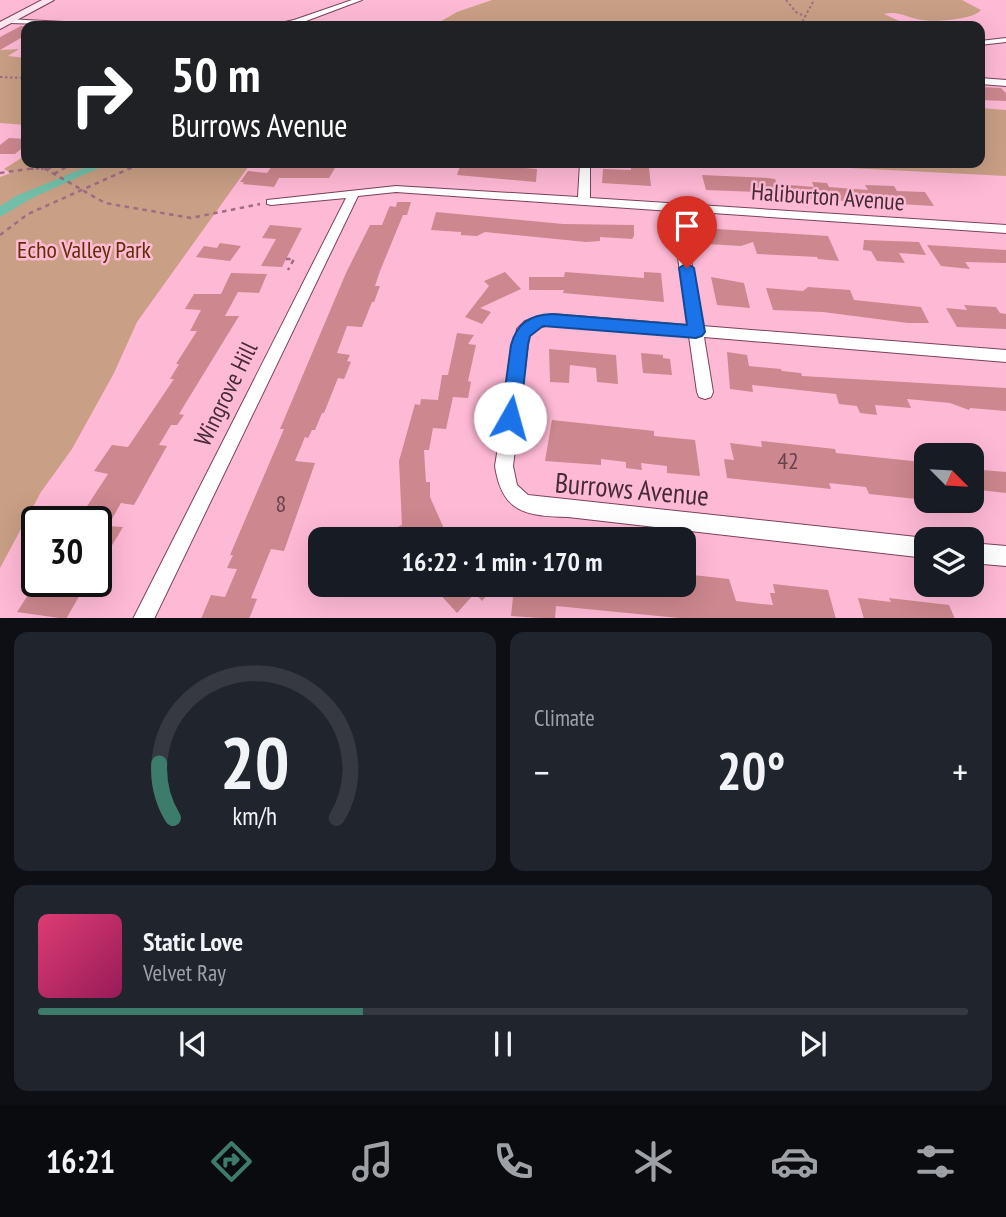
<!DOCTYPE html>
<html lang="en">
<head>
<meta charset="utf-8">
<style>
  body { margin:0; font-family:"PT Sans Narrow",sans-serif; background:#20242c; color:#f1f3f6; height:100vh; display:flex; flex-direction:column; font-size:26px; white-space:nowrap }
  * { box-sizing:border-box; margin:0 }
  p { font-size:23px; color:#9ea1a6 }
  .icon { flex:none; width:38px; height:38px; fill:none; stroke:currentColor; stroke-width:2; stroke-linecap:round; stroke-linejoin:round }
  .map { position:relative; height:618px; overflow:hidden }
  .details { display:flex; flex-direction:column; gap:14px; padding:14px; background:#0d0f14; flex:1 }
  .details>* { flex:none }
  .guide { position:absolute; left:21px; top:21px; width:964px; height:147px; border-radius:14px; box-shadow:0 7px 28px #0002; background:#202124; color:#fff; overflow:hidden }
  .needle { width:46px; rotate:114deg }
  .fabs { position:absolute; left:914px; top:443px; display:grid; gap:14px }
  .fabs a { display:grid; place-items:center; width:70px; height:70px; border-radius:14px; background:#171b24; box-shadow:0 7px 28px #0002; font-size:35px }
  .speed { position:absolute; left:21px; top:506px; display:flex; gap:14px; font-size:35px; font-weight:700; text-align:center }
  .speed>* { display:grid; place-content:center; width:91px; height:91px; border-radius:50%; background:#171b24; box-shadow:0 7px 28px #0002; line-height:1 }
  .speed .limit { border:4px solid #111; border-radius:10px; background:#fff; color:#111 }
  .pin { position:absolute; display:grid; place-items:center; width:60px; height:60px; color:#fff; margin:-72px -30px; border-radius:50% 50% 50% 0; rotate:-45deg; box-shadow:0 0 7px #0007 }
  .pin .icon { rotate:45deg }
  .me { position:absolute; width:77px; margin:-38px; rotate:7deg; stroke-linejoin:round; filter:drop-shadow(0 0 5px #0008) }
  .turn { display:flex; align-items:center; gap:24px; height:147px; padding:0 35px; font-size:32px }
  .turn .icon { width:91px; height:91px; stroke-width:2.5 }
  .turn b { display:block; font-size:49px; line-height:60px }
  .big { font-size:52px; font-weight:700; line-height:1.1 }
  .details .widget { flex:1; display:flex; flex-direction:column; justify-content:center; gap:10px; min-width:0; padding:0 24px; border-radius:14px; background:#20242c }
  .details .dial { align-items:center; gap:0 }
  .dial svg { height:182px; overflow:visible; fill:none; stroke:#363941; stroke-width:7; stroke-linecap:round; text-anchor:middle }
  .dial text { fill:#f1f3f6; stroke:none }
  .song { display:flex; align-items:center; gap:21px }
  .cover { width:84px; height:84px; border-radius:10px; background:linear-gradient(135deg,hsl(340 70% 55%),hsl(330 70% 35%)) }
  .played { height:7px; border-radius:4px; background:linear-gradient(90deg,#3d7c6b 35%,#363941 35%) }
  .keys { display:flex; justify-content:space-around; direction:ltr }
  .heat { display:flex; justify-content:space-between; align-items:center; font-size:38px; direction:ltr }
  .details .tiles { flex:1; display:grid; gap:14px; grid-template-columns:1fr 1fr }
  .widget:last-child { grid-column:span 2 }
  .trip { position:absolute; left:308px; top:527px; width:388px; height:70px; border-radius:14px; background:#171b24; box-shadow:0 7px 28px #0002; font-weight:700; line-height:70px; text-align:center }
  .menu { display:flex; height:112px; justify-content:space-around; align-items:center; background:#090b0e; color:#9ea1a6 }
  .menu .icon { width:49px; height:49px }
  .menu .active { color:#3d7c6b }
  .menu b { font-size:32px; color:#f1f3f6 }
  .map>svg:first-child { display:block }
</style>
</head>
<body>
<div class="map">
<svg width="1006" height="619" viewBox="0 0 1006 619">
  <rect width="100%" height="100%" fill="#feb9d5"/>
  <path fill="#c99f85" d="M492,0H962L981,10C973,20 935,22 922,20C908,18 898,10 884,14L910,26H433L457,12Z
    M19,49L8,56L26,58V125L0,123V50Z
    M980,108L1006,110V176L752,163H980Z
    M26,155V163H251L137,322L114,373L72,449L41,492L0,568V177L11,173L4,169Z"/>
  <path fill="#71bfa8" d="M96,163H110L32,198L0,217V206L16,196Z"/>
  <path fill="#cd878e" d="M21,26H26V35L0,50V37Z
    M980,87L1001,88L1006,93V101L980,100Z
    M9,138L26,139V145L15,154H0V145Z
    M338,163L329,178H279L274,187L243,184L244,182H240L248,171L267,173L272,166L279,164Z
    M461,163H514L513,167L537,169L536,182L457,175Z
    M631,167L649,168L651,186L602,183L603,169L631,170Z
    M702,175L768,178L775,179L777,184L814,187L812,182L827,183L829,187L868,190L865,185L894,186L897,191L925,192L934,206L810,199L757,192L706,190Z
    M397,202H411L407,215H403L380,271L375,286H380L374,302H372L362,327L347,326L337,353L350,355L347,361L351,362L344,379L338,378L324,413H322L315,430H312L308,438L305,437L295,461L315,463L284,551L271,549L251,598L257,599L249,619H201L211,595L225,597L237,569L227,568L233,555H230L284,429H280L346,273L370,225H382L388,210L390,206L396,207Z
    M436,212L563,224L634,225V236L632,239L600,237V241L586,242L485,232L477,236L461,235V232L431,230Z
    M270,225L302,228L282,267L261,266L276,239L262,238Z
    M702,228L828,236L839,261L818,259L817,257L757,254L753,242L741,246L707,244Z
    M864,240L919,242L926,255L899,253L905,263L877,261L871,251L863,250Z
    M220,243L241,246L230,261L196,257L204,246L217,248Z
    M927,245L1006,250V263L965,262L970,269L941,266Z
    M505,272L521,289L480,308L491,312L482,324L465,317L489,286L484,281Z
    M565,272L644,278V272L661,273L664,302L563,293L564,290H529V277H564Z
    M231,273L267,274L259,293L238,292L225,316H239L179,414L184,415L177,425H171L159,445L167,446L134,505L121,503L108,526L123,527L96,572V519L80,517L108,474L94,471L112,445L128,447L174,379H170L179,364H176L197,331H190L201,310L185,309L194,294H221Z
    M711,277L744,283L750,308L717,305Z
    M808,287L850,290L854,300L921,307L929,323H908L823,312L773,310L766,288L803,291Z
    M964,305L996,307L1000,313L1006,314V329L957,327L946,308L967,310Z
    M457,333L474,335L468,344L476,345L468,381L471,382L468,398L453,397L446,429L433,428L429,450H424L426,482H430V497L445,531L430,539H373L402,525L399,461L415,404L420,405L421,399L438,400L442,375H448Z
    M549,349L616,355L618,384L597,382L596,368L570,365L569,383L550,382Z
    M727,352L747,355L749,366L781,369L782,371L801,373L802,376L1006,388V411L970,408L969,410L950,403L907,399L911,408L875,405L877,415L860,413L857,406L839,404L836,394L752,385L753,392L730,389Z
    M641,353L663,355V358L670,359L672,375L643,373Z
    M552,420L654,431V436L695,440L700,476L667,473V466L641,463L642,470L626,468V462L601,459V465L545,461Z
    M761,441L835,449L836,453L922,462L926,470V500L869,494L866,487L829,483L831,489L727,478L724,459L734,460L730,443L762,447Z
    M971,469L1006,472V493L971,489Z
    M684,574L729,579L736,601L761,604L773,605L770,593H775L773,584L828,590L836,619H689L556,606L555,619L511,616L514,588L529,590V584H684Z
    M37,581L64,583L66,581H88L66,619L17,612Z
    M443,584H497L482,601L475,593L457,613L437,591Z
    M858,598L891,602L889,598L949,605L955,619H864Z"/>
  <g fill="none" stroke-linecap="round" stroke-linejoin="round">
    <defs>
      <path id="street" d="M352,0H362L298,24L267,26L294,20Z
        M7,19L102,24L106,26L10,23Z
        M1006,38V42L980,45V41Z
        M980,78L1006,80V86L980,84Z
        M580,163H590V198L1006,225V233L683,211L702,326L1006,350V362L704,337L713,392L711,397L705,399L699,397L697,392L689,336L552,324L535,329L529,335L513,466L517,485L528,495L926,538L928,539H926V558L568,517C526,516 502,513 495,466L517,329L525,321L552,314L688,325L671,211L396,192L358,196L154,619H133L346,198L271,205L267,204V200L396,186L578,197Z
        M971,543L1006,546V566L971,563Z"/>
      <path id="secondary" d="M42,0H54L0,29V22Z"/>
    </defs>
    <use href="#street" stroke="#7c415b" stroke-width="2"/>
    <use href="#secondary" stroke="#7c415b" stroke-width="2"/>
    <path stroke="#9d6e81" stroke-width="2" stroke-dasharray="2.5 2.5" stroke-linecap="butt" d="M786,0L796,12L806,17
      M800,26L814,0
      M0,77L26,78
      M31,169H45
      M49,169L55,163
      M63,169L72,163
      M129,169L141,163"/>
    <path stroke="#9d6e81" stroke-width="2.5" stroke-dasharray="4.5 4.5" stroke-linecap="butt" d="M47,170L51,167
      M0,173L42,167L105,203L191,218L260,204
      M54,174L66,167
      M0,235L28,214L133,167
      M286,259H294L288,270"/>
    <use href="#street" fill="#fff" fill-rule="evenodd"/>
    <use href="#secondary" fill="#fce6ef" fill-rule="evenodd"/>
  </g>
  <path fill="#1a73e8" stroke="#114b97" stroke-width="2" d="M687,263L694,268L705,332L702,336L696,338L543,326L530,336L528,345L520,418L517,423L510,426L504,423L501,418L511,345C517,323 530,315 552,314L687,325L679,268Z"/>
  <g text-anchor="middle" stroke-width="5" stroke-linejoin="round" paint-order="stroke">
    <g font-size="24" fill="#462b36" stroke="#feb9d5">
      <text transform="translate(828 197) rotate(4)" y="8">Haliburton Avenue</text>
      <text transform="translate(226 394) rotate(-64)" y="8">Wingrove Hill</text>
    </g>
    <g font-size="24" fill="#632e01" stroke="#feb9d5">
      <text x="84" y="258">Echo Valley Park</text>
    </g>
    <g font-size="24" fill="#68424c">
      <text x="788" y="469">42</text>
      <text x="281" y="512">8</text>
    </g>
    <g font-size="28" fill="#462b36" stroke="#feb9d5">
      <text transform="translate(632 489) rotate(5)" y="10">Burrows Avenue</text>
    </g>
  </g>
</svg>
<div class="fabs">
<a><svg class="needle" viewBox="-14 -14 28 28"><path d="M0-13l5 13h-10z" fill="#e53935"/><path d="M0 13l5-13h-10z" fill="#9ea1a6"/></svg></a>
<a><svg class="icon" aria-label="layers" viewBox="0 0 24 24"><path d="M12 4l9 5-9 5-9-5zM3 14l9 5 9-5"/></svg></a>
</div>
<div class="speed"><div class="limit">30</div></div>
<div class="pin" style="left:687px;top:268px;background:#d93025"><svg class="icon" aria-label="arrive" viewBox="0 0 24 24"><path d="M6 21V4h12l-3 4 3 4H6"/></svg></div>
<svg class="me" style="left:510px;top:418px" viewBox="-20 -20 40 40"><circle r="19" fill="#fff"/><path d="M0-13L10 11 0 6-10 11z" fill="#1a73e8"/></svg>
<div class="trip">16:22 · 1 min · 170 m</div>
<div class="guide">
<div class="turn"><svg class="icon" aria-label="right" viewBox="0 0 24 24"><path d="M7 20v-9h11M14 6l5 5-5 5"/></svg><div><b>50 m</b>Burrows Avenue</div></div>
</div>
</div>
<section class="details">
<div class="tiles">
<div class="widget dial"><svg viewBox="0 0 100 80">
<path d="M14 69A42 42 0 1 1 86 69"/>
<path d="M14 69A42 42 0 0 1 8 45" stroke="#3d7c6b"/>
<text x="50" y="56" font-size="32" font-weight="700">20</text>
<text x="50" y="72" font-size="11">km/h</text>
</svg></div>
<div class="widget"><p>Climate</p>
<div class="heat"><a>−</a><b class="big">20°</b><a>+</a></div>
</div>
<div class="widget">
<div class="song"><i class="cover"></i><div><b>Static Love</b><p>Velvet Ray</p></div></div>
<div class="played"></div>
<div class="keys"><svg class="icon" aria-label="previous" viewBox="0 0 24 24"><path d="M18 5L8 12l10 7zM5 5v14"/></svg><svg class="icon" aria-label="pause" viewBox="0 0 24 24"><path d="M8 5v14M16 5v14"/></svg><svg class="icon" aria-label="next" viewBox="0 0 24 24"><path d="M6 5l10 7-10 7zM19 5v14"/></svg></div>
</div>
</div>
</section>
<nav class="menu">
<b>16:21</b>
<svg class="icon active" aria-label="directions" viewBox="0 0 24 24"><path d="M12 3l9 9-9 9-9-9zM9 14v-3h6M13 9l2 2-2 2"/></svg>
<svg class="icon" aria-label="music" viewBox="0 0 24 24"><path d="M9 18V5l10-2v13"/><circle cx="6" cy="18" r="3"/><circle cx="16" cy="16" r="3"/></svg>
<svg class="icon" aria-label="phone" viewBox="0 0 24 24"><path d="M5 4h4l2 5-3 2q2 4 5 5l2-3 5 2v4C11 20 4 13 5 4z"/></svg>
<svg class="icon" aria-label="climate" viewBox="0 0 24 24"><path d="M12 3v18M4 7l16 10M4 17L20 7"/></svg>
<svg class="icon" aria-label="car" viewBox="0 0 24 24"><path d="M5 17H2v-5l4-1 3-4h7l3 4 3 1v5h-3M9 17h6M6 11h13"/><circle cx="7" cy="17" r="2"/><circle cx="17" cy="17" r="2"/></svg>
<svg class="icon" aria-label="filters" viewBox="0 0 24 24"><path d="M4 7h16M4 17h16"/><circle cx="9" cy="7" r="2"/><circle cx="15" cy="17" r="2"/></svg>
</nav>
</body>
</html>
